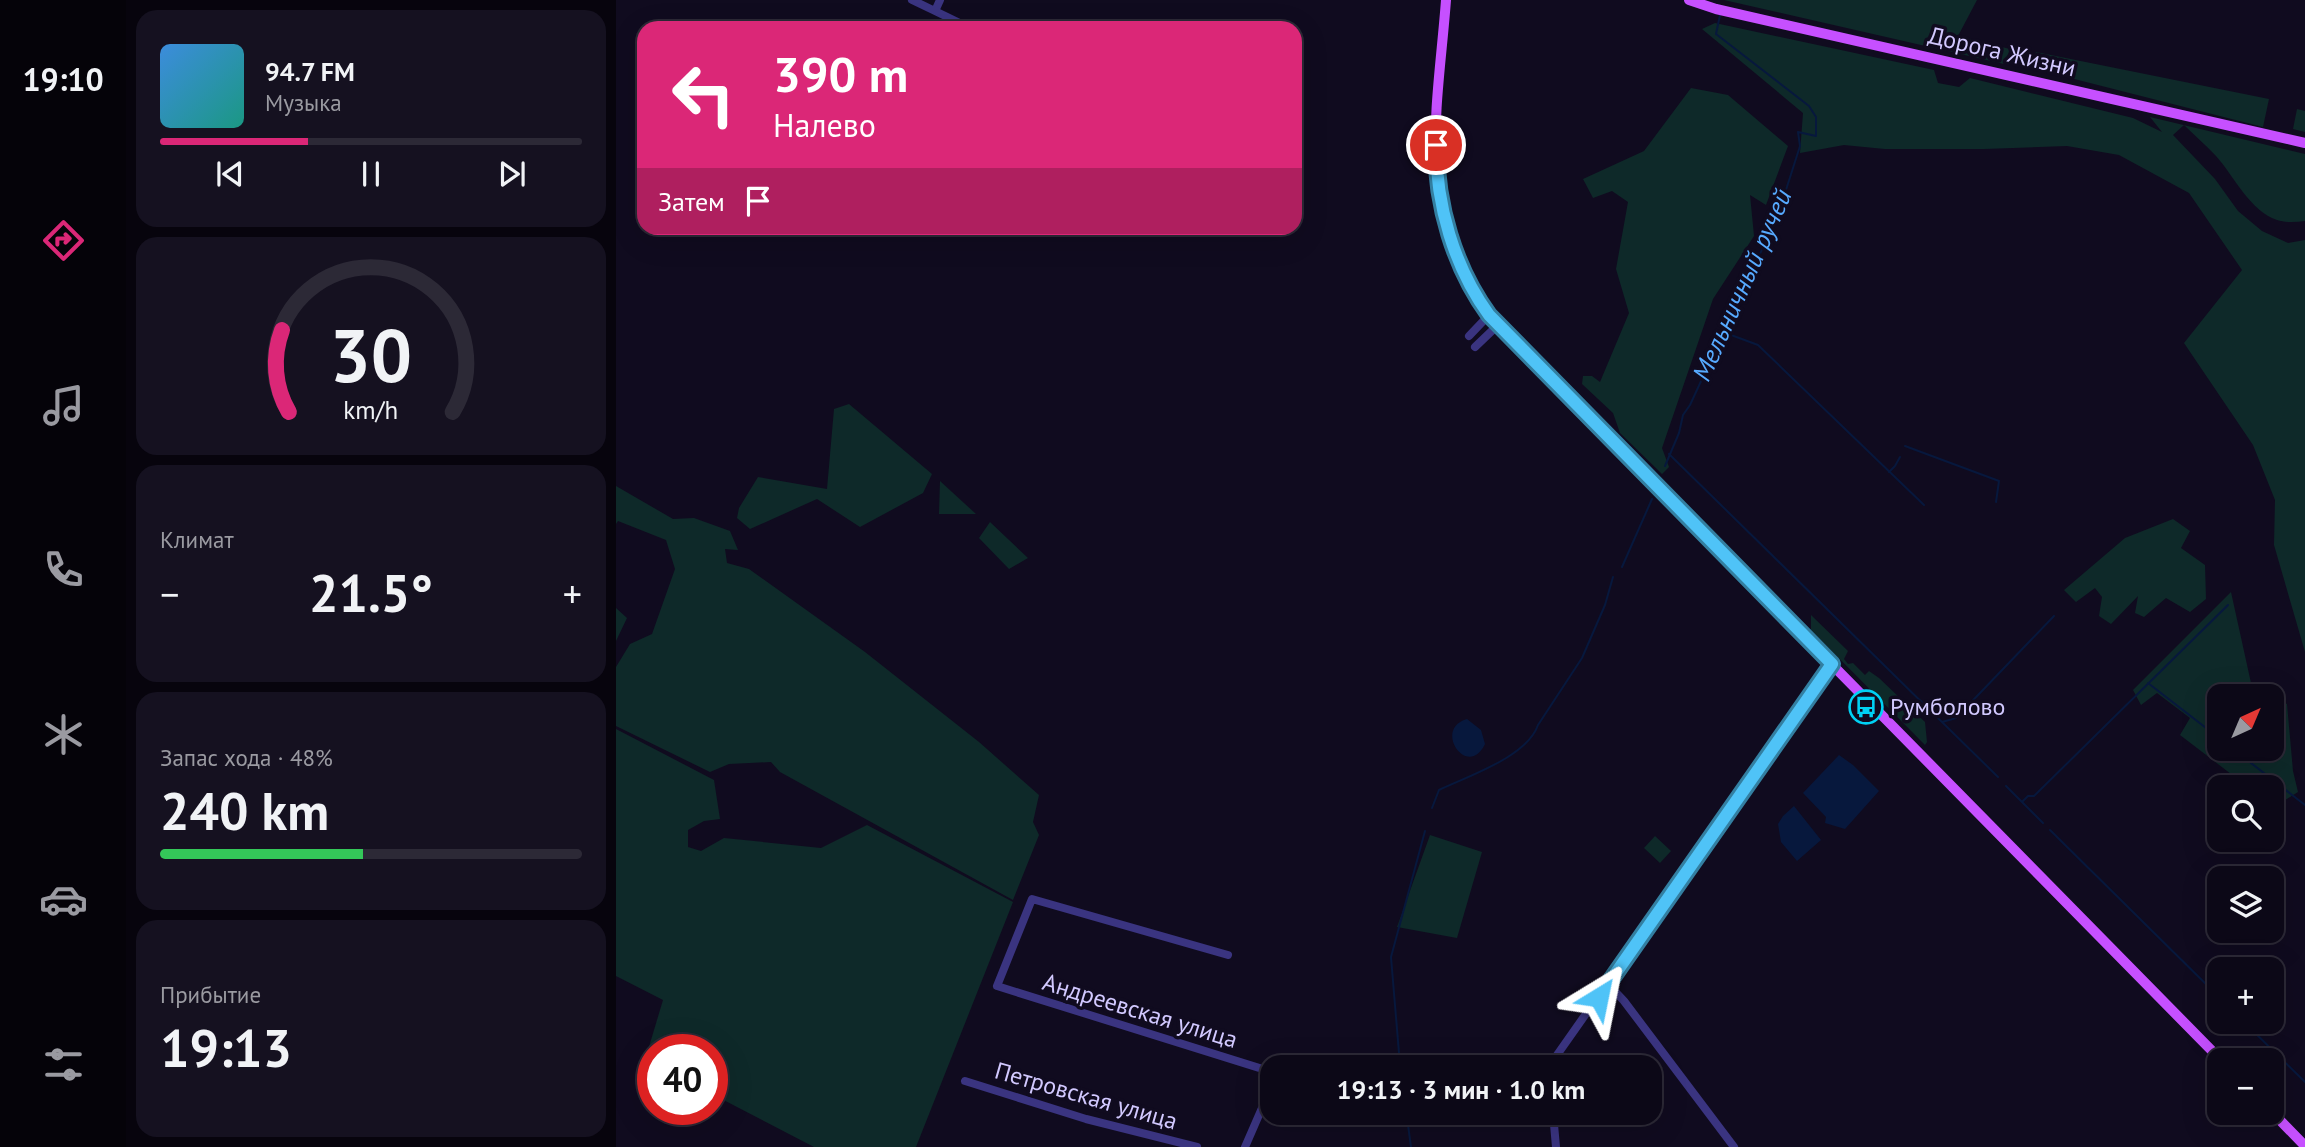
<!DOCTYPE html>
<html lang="ru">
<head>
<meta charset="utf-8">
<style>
  body { margin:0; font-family:"PT Sans",sans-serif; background:#151120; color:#f1f3f6; height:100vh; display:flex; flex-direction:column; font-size:26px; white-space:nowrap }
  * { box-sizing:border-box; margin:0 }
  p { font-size:23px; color:#9a9aa1 }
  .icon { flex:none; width:38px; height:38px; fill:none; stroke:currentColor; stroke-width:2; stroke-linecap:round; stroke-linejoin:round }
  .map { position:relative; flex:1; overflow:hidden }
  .side { display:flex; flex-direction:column; gap:10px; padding:10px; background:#07040d; width:490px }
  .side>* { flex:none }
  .banner { position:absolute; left:21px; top:21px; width:665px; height:214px; border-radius:21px; box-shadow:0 7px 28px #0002,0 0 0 2px #2c2936; background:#db2777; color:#fff; overflow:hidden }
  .needle { width:46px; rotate:44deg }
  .tools { position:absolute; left:1591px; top:684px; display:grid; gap:14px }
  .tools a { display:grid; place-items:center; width:77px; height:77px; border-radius:14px; background:#0c0817; box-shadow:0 7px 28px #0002,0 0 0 2px #2c2936; font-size:35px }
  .speed { position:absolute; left:21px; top:1034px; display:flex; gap:14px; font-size:35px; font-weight:700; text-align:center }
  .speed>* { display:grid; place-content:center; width:91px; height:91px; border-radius:50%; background:#0c0817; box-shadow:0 7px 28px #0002,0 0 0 2px #2c2936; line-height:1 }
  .speed .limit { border:10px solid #d22; background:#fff; color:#111 }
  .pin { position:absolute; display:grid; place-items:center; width:60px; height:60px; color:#fff; margin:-30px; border:4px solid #fff; border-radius:50%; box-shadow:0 2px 7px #0007 }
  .me { position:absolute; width:77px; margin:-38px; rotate:35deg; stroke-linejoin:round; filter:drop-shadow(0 0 5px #0008) }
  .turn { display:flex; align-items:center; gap:24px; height:147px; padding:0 21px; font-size:32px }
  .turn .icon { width:91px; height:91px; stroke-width:2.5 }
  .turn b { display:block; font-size:49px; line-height:60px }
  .then { display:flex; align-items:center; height:66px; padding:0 21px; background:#0003; gap:14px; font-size:26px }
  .big { font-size:52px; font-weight:600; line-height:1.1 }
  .side .tile { flex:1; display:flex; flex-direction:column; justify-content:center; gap:10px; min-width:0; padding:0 24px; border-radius:21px; background:#151120 }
  .side .dial { align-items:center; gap:0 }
  .dial svg { height:182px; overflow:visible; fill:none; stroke:#2c2936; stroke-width:7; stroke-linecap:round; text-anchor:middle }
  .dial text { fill:#f1f3f6; stroke:none }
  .song { display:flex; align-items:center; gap:21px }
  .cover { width:84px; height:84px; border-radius:10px; background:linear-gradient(135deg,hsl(210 70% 55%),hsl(170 70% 35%)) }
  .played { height:7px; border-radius:4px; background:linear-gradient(90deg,#db2777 35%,#2c2936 35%) }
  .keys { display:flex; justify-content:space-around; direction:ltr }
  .heat { display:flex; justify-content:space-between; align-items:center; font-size:38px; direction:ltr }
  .charge { height:10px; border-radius:5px; background:linear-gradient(90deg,#34c759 48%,#2c2936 0) }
  .trip { position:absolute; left:644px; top:1055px; width:402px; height:70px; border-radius:21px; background:#0c0817; box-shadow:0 7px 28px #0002,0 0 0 2px #2c2936; font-weight:600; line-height:70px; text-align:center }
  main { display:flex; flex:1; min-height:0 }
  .dock { display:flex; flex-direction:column; width:126px; justify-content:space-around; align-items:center; background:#050309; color:#9a9aa1 }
  .dock .icon { width:49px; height:49px }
  .dock .current { color:#db2777 }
  .dock b { font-size:32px; color:#f1f3f6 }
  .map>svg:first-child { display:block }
</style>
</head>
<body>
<main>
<nav class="dock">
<b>19:10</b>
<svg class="icon current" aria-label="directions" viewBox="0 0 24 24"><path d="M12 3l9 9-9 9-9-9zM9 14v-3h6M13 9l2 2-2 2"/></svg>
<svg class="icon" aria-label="music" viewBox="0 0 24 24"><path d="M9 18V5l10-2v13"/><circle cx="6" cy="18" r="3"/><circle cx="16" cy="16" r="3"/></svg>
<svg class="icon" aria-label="phone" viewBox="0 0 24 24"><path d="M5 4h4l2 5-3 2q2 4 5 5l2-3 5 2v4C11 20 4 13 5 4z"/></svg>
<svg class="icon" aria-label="climate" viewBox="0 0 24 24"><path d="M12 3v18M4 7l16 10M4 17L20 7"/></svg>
<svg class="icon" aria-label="car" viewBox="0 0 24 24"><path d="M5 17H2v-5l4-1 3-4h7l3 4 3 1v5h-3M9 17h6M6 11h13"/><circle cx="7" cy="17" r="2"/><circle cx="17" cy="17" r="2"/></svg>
<svg class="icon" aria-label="filters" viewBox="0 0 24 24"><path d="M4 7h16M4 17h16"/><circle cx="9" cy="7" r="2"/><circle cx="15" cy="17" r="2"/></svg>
</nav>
<section class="side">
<div class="tile">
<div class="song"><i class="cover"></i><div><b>94.7 FM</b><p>Музыка</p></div></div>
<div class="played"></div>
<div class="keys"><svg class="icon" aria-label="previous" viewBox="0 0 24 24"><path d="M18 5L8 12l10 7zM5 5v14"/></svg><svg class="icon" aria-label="pause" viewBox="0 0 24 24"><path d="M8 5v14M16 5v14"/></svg><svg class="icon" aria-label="next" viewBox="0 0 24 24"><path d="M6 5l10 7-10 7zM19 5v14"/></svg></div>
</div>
<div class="tile dial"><svg viewBox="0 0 100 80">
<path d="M14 69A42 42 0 1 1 86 69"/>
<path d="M14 69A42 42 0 0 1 11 33" stroke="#db2777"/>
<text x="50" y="56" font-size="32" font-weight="700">30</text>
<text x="50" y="72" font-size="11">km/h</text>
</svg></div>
<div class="tile"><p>Климат</p>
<div class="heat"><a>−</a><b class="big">21.5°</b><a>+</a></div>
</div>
<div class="tile"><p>Запас хода · 48%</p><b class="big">240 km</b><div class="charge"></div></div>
<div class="tile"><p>Прибытие</p><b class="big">19:13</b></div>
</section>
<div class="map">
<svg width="1689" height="1147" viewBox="0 0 1689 1147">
  <rect width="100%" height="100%" fill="#100b1f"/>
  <path fill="#0e2929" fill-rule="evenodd" d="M1108,0H1361L1342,36L1394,49L1388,64Z
    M1099,23L1318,70L1322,83L1343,87L1354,78L1517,118L1546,132L1534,117L1689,154V221C1680,222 1670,223 1661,220C1634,211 1618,176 1600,156C1590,145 1578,135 1568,125L1557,135L1599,179L1622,211L1646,231L1672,243L1689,240V652L1658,545L1659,500L1637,445L1568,343L1626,270L1573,193L1503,155L1451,146L1368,149H1269L1228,145L1184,153L1187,113L1086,29Z
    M1420,52L1653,99L1647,127L1415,68Z
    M1075,88L1112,95L1172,146L1150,205L1134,195L1138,236L1097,299L1046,448L1053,467L1046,474L1004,433L997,413L966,384L967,376H976L984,382L1013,313L1000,269L1012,202L996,191L977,198L967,179L1028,151Z
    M1681,109L1689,111V132L1677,129Z
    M233,404L316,474L307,493L244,527L201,499L134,529L121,518L123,508L142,477L211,489L218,409Z
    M324,481L360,514H323Z
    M0,486L57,519L78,518L114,531L122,550L109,549L111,563L133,569L249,652L363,742L423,795L417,822L423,835L397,900L164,772L155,762L113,764L94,772L0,726V667L14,644L36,634L59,569L50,540L2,521L0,524Z
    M1557,519L1574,531L1565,548L1589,565L1590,599L1574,612L1550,598L1528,617L1519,613L1522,596L1495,624L1483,616L1486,597L1479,588L1460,602L1448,590L1509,538Z
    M374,522L412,558L393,569L363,538Z
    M1615,592L1635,683L1671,704L1677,771L1682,792L1656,808V788L1632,787L1564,735L1574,718L1541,693L1525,705L1517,690ZM1603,696H1656V749H1603Z
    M0,608L11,618L0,641Z
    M1195,615L1232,651L1228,659L1232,664L1237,663L1249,675L1253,671L1263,678L1309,722L1311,742L1309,745L1195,630Z
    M0,729L98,780L104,819L88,821L72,830V847L85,851L108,838L205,848L251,825L397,902L300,1147H198L96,1094V1050H37V1054L32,1050L47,1000L0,976Z
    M814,835L866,852L841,938L781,927Z
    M1039,836L1055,851L1044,863L1028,848Z"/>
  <path fill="#07183d" d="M851,719L865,730L869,744C852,780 816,729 851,719Z
    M1223,755L1237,765L1263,791L1229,829L1209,823L1210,817L1187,793Z
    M1178,806L1205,840L1181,861L1165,842L1162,824L1167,816Z"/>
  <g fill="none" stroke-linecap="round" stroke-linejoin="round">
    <path stroke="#07183d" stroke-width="2" d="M1107,332L1142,345L1308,505
      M1289,446L1383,481L1380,502
      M1053,454L1382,777
      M1049,466L1063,433L1067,415L1074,405L1162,215L1184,146L1182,132L1200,136V117L1193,106L1100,34L1104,15
      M1273,472L1279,466L1284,457
      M1006,567L1036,499
      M1532,683L1603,738
      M1326,722L1340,718L1438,616
      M1617,749L1689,805
      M1390,786L1427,823
      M1406,802L1412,796H1418L1612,605
      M816,808L823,790C852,776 911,757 922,725L966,658L989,605L997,577
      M1434,830L1603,997
      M1628,1022L1689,1082
      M782,1068L783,1053L775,957L809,831
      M788,1113L792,1125L795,1147"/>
    <path stroke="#3a3480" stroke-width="8" d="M296,0L319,11
      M324,0L319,11L354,28
      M853,336L873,315
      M859,347L882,325
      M612,955L416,899L381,986L656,1072
      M992,984L1008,1001L1118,1147
      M677,1068H679
      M935,1068L941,1055L1216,664
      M349,1081L470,1119L581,1147
      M937,1113L940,1147
      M629,1147L656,1085"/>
    <path stroke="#c650ff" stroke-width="10" d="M830,0C826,55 817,112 820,167C824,224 846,282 882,325L1605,1060
      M1073,0L1100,9L1689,143
      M1656,1112L1689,1146"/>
  </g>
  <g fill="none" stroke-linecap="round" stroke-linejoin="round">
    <defs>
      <path id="route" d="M820,145C820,205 838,267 873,315L1216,664L983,997"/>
    </defs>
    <use href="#route" stroke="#337fa1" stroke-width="18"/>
    <use href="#route" stroke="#4fc3f7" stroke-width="12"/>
  </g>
  <defs>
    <symbol id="bus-ring" viewBox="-11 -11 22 22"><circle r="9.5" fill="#100b1f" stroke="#00d1f4" stroke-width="1.5"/><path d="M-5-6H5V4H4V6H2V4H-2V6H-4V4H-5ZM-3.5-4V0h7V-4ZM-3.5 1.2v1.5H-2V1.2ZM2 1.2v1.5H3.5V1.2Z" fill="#00d1f4"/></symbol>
  </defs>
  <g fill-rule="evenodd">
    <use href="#bus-ring" x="1231" y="688" width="38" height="38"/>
  </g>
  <g text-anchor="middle" stroke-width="7" stroke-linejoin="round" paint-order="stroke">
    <g font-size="24" fill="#d2c9ff" stroke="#100b1f">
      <text transform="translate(1386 52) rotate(13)" y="8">Дорога Жизни</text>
      <text transform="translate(524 1011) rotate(17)" y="8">Андреевская улица</text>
      <text transform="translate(470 1096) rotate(16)" y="8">Петровская улица</text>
    </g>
    <g font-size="24" fill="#d2c9ff" stroke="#100b1f" text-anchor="start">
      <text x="1274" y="715">Румболово</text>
    </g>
    <g font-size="26" font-style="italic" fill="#57aaff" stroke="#100b1f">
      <text transform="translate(1126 285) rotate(-66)" y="9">Мельничный ручей</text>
    </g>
  </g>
</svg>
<div class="tools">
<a><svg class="needle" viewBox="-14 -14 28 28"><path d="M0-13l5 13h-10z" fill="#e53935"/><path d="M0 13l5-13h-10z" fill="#9a9aa1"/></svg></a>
<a><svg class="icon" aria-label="search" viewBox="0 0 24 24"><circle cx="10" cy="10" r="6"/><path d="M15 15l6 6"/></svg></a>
<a><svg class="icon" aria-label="layers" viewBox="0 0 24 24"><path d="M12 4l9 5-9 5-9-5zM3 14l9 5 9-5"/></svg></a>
<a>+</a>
<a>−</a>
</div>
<div class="speed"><div class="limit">40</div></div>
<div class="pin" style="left:820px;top:145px;background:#d93025"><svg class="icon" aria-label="arrive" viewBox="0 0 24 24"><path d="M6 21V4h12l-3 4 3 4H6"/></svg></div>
<svg class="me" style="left:983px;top:997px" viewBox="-20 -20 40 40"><path d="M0-17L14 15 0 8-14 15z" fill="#4fc3f7" stroke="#fff" stroke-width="4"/></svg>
<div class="trip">19:13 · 3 мин · 1.0 km</div>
<div class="banner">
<div class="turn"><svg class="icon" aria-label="left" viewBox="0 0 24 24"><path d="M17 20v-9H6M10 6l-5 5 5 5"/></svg><div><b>390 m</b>Налево</div></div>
<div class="then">Затем<svg class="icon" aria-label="arrive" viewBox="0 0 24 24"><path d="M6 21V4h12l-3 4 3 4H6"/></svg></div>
</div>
</div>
</main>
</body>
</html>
